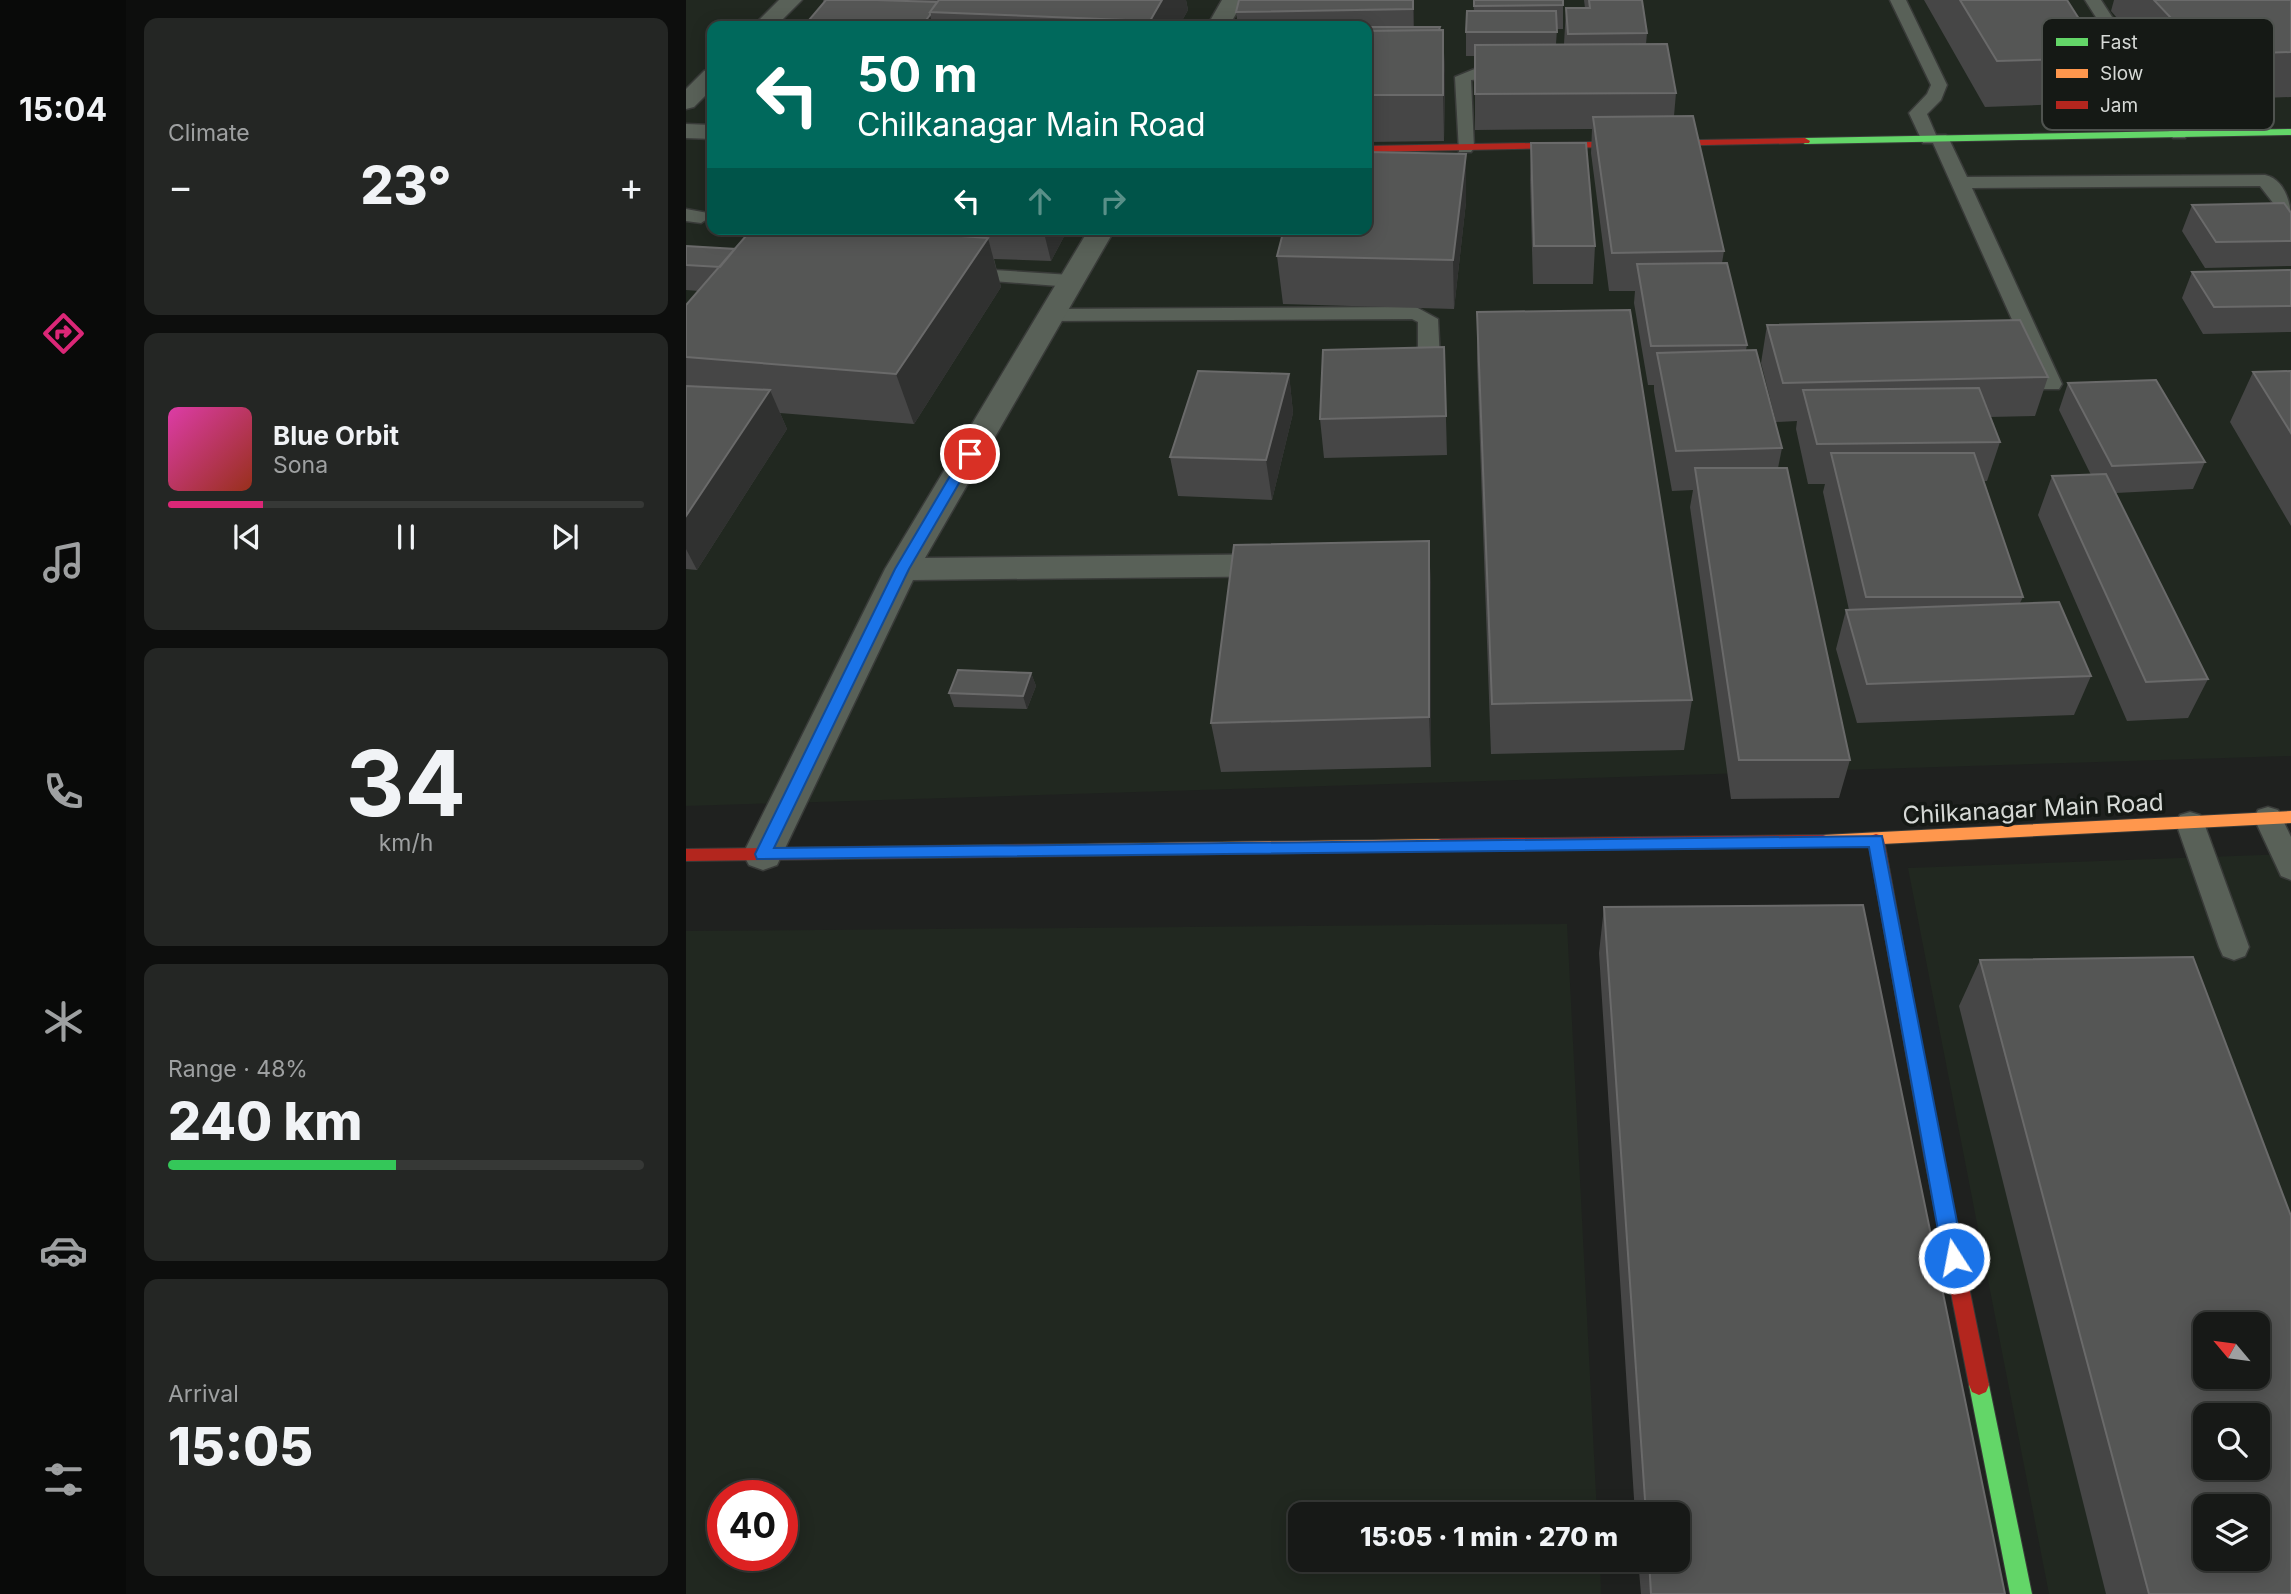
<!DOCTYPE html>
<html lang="en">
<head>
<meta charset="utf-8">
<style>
  body { margin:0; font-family:Inter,sans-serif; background:#242624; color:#f1f3f6; height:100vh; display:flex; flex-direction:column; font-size:26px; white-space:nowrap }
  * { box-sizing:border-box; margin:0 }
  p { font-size:23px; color:#9ea0a1 }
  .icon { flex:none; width:38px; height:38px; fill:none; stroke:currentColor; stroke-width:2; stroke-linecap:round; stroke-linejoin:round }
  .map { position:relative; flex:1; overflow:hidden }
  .sheet { display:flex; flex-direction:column; gap:18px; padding:18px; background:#0d0e0d; width:560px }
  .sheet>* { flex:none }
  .top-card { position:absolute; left:21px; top:21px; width:665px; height:214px; border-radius:14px; box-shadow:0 4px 18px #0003,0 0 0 2px #363836; background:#00695c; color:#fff; overflow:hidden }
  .needle { width:46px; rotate:299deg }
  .buttons { position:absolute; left:1507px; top:1312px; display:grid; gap:14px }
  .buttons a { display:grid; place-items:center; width:77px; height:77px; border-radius:14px; background:#171917; box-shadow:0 4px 18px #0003,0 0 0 2px #363836; font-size:35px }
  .speed { position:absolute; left:21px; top:1480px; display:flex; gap:14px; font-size:35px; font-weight:700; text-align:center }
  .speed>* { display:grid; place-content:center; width:91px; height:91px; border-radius:50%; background:#171917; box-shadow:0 4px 18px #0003,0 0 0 2px #363836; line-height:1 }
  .speed .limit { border:10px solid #d22; background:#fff; color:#111 }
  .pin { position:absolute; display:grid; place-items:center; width:60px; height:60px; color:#fff; margin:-30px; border:4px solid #fff; border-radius:50%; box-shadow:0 2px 7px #0007 }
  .me { position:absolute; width:77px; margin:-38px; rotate:349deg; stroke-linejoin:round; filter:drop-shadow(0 0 5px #0008) }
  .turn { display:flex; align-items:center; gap:24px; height:147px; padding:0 35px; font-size:32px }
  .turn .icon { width:91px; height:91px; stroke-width:2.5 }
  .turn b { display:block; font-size:49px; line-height:60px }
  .lanes { display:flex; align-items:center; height:66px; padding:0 35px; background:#0003; justify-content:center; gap:35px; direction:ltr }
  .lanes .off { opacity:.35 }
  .big { font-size:52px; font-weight:800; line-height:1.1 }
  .sheet .widget { flex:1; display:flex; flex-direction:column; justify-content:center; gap:10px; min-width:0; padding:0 24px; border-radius:14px; background:#242624 }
  .sheet .dial { align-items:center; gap:0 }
  .dial b { font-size:91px; line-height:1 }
  .song { display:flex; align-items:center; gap:21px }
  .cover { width:84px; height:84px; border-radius:10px; background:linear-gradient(135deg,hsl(320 70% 55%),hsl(10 70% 35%)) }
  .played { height:7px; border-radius:4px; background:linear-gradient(90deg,#db2777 20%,#363836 20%) }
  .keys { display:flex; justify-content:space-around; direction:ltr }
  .heat { display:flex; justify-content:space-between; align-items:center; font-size:38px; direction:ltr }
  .charge { height:10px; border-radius:5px; background:linear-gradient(90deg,#34c759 48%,#363836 0) }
  .trip { position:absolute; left:602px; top:1502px; width:402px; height:70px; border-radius:14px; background:#171917; box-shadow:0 4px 18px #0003,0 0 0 2px #363836; font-weight:800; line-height:70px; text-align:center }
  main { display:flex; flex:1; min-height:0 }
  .dock { display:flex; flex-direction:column; width:126px; justify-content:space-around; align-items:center; background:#090a09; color:#9ea0a1 }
  .dock .icon { width:49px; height:49px }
  .dock .selected { color:#db2777 }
  .dock b { font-size:32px; color:#f1f3f6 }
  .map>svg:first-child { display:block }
</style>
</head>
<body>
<main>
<nav class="dock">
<b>15:04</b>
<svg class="icon selected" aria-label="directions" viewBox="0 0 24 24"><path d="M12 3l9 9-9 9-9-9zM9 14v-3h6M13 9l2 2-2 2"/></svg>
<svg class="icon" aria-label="music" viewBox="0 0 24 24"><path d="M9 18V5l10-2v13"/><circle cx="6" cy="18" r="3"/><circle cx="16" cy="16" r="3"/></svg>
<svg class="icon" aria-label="phone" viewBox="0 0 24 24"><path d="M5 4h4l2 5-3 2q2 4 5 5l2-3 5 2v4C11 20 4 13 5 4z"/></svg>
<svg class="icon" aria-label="climate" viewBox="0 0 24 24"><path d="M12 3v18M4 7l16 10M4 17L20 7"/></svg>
<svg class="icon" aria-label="car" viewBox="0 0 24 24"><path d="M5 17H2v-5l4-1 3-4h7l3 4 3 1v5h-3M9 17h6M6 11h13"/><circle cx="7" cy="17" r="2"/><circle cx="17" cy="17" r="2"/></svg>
<svg class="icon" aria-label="filters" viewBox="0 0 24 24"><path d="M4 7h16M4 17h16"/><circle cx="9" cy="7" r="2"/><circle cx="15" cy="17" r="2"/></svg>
</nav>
<section class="sheet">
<div class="widget"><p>Climate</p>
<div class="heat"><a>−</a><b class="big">23°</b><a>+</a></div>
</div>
<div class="widget">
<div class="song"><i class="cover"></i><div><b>Blue Orbit</b><p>Sona</p></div></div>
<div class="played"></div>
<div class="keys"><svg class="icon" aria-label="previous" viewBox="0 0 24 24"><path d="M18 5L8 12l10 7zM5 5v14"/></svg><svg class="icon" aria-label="pause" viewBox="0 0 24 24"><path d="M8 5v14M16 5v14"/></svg><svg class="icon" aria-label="next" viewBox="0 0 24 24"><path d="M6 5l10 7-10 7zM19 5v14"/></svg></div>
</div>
<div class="widget dial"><b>34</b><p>km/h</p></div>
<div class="widget"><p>Range · 48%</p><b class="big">240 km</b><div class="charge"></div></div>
<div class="widget"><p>Arrival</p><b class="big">15:05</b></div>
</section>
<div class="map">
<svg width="1605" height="1594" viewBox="0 0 1605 1594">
  <rect width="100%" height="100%" fill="#1f211f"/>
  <path fill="#212820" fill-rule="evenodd" d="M0,0H1605V756L0,806ZM26,26H681V229H26Z
    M1605,854V1594H1363L1222,868ZM1519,1325H1572V1377H1519ZM1519,1416H1572V1468H1519ZM1519,1507H1572V1559H1519Z
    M881,924L911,1514H614V1559H914L915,1594H0V931ZM37,1496H96V1556H37Z"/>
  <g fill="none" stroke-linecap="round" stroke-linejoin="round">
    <defs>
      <path id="lane" d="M1204,0H1220L1261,85L1255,100L1241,114L1250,135H1260L1263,139L1281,177L1579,175C1598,179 1605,202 1605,219L1598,217L1574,186L1286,188L1376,384L1373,389H1357L1247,143H1237L1223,113L1241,94L1245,85Z
        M1399,0H1415L1502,134L1499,138H1487Z
        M825,67L833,72L831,76L785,80L788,148L785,152H773L769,77L791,68Z
        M0,209L22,213L24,217L15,223L0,221Z
        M276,268L385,275L395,281L385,287L269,278L266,274Z
        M730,307L752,319L754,361L750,365H736L732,361V322L726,319L365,321L355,315L365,309Z
        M1582,807L1592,810L1605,837V880L1595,876L1568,818L1572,810Z
        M1504,812L1514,815L1518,823L1563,947L1559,956L1548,960L1537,956L1533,947L1490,823L1494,815Z"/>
      <path id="street" d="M93,0H116L90,26H67Z
        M536,0H558L543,26H521Z
        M26,69V89L8,107L0,109V89L18,71Z
        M0,124L26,125V139L0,138Z
        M403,229H429L239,558L599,554L611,557L616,565L611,573L599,576L227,580L91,865L77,870L63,865L57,854L199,569Z"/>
      <path id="fast" d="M1605,129V135L1119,144L1114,141L1119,138Z
        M1293,1375L1300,1378L1303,1385L1346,1594H1324L1283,1385L1286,1378Z"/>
      <path id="slow" d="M1605,811V823L1137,847L1131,845L1129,841L1131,837L1137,835Z
        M755,839L761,841L763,845L761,849L755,851L398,856L392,855L390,850L392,845L398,844Z"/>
      <path id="jam" d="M1119,138L1124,141L1123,143L681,152V146Z
        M1190,834L1196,836L1198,840L1256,1155L1303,1385L1300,1392L1293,1395L1286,1392L1283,1385L1238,1155L1182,840L1184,836Z
        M1137,835L1143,837L1145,841L1143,845L1137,847L755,851L749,849L747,845L749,841L755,839Z
        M398,844L404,845L406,850L404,855L398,856L0,861V849Z"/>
    </defs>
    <use href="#lane" stroke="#393b39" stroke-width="3"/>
    <use href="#street" stroke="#393b39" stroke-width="3"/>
    <use href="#fast" stroke="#393b39" stroke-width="2"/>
    <use href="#slow" stroke="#393b39" stroke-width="2"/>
    <use href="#jam" stroke="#393b39" stroke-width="2"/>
    <use href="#lane" fill="#596158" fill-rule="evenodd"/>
    <use href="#street" fill="#596158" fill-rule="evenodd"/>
    <use href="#fast" fill="#63d668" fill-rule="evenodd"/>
    <use href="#slow" fill="#ff974d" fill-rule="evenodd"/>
    <use href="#jam" fill="#b3261e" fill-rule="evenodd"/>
  </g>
  <path fill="#464646" d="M137,0H500L502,10L493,26H125L123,20L138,3Z
    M553,0H728V27L757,30L759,75L758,141L681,142V26H552L550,12Z
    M787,0H877V29H871L870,44H878L880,8H899L898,0H956L961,33L960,44L990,93L988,116L1038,251L1036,263L1061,345L1060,350L1096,448L1092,468L1164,760L1153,798L1045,799L1004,507L1007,490L986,491L968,391V385H962L948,303L949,291H923L905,153L906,129L789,130V56H780V32L788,11Z
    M1238,0H1381L1418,58L1404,103L1299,107Z
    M1428,0H1605V97L1503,101L1425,11Z
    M845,143L909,246L907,284H847L844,180Z
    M780,202L768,309L597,304L591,256Z
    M1506,205L1605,213V266L1519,268L1496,231Z
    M66,229H382L365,261L308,259L315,287L228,424L94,413L101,429L11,570L0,569V305L13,291L0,290V246L49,249Z
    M1605,270V332L1517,334L1496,298L1506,272Z
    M791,312L1006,700L998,750L805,754L791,362Z
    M1081,325L1362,377L1349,416L1304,417L1314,442L1301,481H1298L1337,597L1334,603L1405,676L1388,715L1171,723L1150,649L1160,610H1163L1137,492L1139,484H1122L1110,429L1111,421L1090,422L1075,363Z
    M758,347L761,455L638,458L634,419Z
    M1605,371V526L1544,422L1567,372Z
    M603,374L607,413L586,500L492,496L484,457Z
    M1382,383L1519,462L1507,489L1430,493L1522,679L1502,718L1441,721L1352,515L1366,476L1405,475L1373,410Z
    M743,541L745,592V767L535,772L525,723Z
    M345,673L350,686L341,709L268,707L263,693Z
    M918,907L1319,1594H955L952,1559H992V1514H949L913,953Z
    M1294,960L1605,1594H1420L1273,1006Z"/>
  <path fill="#303130" d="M476,0H500L502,10L493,26H465L464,21Z
    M727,0H728V44Z
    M244,15L247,26H238L237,24Z
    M757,30L759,75L758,141L757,95Z
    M780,154V202L768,309L767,260Z
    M357,229H382L365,261Z
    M302,238L315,287L228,424L210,374Z
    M603,374L607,413L586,500L580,460Z
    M84,390L101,429L11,570L0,549V516Z
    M743,541L745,592V767L743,717Z
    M345,673L350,686L341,709L337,696Z"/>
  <path fill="#555655" stroke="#6a6a6a" stroke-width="2" fill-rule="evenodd" d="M140,0H190L251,2L244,12V15L237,24L123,20Z
    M253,0H476L464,21L244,12Z
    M553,0H727V9L550,12Z
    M788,0H877V5L788,6Z
    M903,0H956L961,33L882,34L880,8H904Z
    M1274,0H1381L1418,58L1311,61Z
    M1468,0H1605V52L1520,55Z
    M781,11H870L871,32H780Z
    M681,27H754L753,30L681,31Z
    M757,30V95H681V31Z
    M981,44L990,93L789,94V45Z
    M1007,116L1038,251L926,253L907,117Z
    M845,143H900L909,246H848Z
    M681,152L780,154L767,260L591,256L598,229H681Z
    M1598,203L1605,213V241L1530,242L1506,205Z
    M66,229H181L302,238L210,374L0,357V305Z
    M0,246L49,249L34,267L0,265Z
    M1041,263L1061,345L965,346L951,264Z
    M1605,270V306L1528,307L1506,272Z
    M944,310L1006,700L806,704L791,312Z
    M1334,320L1362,377L1097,383L1081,325Z
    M758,347L760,416L634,419L637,350Z
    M1070,350L1096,448L990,451L971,353Z
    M512,371L603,374L580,460L484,457Z
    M1605,371V433L1567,372Z
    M1470,380L1519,462L1426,466L1382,383Z
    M0,386L84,390L0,516Z
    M1293,388L1314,442L1131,444L1117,390Z
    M1145,453H1288L1337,597H1180Z
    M1009,468H1101L1164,760H1053Z
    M1420,474L1522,679L1460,682L1366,476Z
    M743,541V717L525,723L548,545Z
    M1373,602L1405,676L1181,684L1160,610Z
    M272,670L345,673L337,696L263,693Z
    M1177,905L1319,1594H965L963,1559H992V1514H960L918,907Z
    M1507,957L1605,1216V1594H1463L1294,960ZM1519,1325H1572V1377H1519ZM1519,1416H1572V1468H1519ZM1519,1507H1572V1559H1519Z"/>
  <path fill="#1a73e8" stroke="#114b97" stroke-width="2" d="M284,450L290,454L223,569L88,848L1196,836L1278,1258L1275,1265L1268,1268L1260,1265L1257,1258L1183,847L71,859L69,854L209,569L277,454Z"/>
  <g text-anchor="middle" stroke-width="7" stroke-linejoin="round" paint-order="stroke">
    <g font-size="24" fill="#d6d9d6" stroke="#151915">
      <text transform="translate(1347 809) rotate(-3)" y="8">Chilkanagar Main Road</text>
    </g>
  </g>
  <rect x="1356" y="18" width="232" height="112" rx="10" fill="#151915" stroke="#4f534f" stroke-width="2"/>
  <rect x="1370" y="38" width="32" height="8" fill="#63d668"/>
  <rect x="1370" y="69" width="32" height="9" fill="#ff974d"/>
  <rect x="1370" y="101" width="32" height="8" fill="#b3261e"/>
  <g font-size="19" fill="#d6d9d6">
    <text x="1414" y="49">Fast</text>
    <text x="1414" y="80">Slow</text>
    <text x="1414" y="112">Jam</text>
  </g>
</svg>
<div class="buttons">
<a><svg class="needle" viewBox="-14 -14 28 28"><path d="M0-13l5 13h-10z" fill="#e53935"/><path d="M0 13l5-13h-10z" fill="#9ea0a1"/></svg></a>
<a><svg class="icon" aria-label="search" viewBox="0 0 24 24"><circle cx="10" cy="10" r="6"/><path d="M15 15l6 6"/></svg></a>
<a><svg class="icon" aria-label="layers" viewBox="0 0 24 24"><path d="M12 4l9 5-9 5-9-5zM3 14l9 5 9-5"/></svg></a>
</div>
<div class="speed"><div class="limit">40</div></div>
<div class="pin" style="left:284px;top:454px;background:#d93025"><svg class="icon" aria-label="arrive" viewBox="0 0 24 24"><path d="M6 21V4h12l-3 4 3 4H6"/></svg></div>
<svg class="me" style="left:1268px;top:1258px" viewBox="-20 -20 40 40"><circle r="17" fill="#1a73e8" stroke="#fff" stroke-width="3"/><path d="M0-11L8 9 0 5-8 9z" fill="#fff"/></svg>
<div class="trip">15:05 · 1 min · 270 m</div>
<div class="top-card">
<div class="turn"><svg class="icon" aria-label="left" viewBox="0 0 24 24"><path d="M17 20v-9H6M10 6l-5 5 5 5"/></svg><div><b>50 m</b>Chilkanagar Main Road</div></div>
<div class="lanes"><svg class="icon" aria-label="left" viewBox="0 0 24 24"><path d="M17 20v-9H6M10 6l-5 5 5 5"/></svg><svg class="icon off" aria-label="ahead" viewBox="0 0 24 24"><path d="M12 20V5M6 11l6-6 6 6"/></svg><svg class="icon off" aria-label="right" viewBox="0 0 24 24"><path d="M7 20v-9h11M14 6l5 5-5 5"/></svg></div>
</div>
</div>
</main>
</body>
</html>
